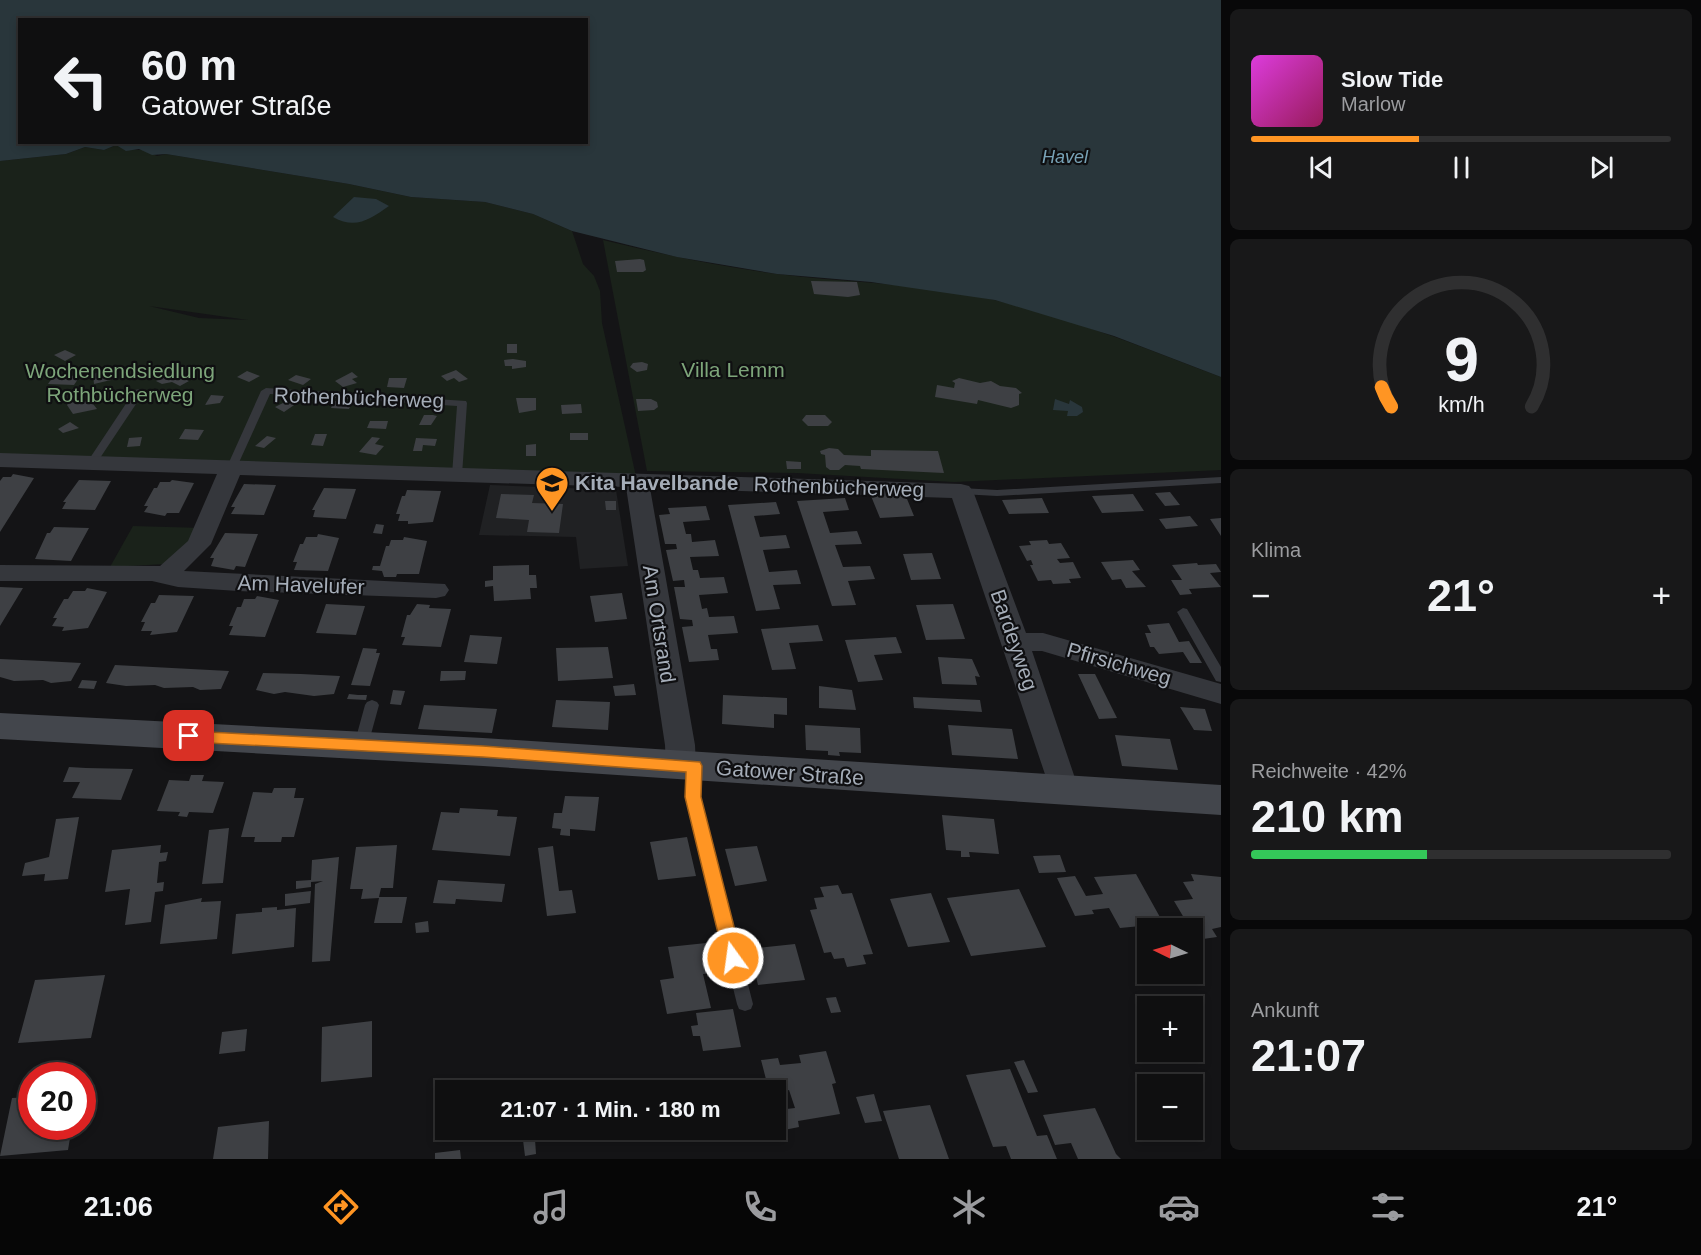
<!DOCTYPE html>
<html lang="de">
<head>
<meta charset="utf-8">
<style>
  body { margin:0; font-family:Arial,sans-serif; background:#181819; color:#f1f3f6; height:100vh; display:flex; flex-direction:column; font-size:22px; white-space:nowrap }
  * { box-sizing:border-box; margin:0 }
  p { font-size:20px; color:#9b9c9f }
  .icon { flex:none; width:33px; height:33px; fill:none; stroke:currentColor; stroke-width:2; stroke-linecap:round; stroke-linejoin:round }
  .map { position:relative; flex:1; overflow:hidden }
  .drawer { display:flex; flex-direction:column; gap:9px; padding:9px; background:#080809; width:480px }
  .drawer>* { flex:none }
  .guide { position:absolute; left:18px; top:18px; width:570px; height:126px; border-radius:0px; box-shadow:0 3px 9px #0003,0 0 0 2px #2f2f30; background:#0f0f10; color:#f1f3f6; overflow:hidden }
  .needle { width:39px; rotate:275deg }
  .tools { position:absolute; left:1137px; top:918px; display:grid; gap:12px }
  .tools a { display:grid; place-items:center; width:66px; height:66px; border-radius:0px; background:#0f0f10; box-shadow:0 3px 9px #0003,0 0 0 2px #2f2f30; font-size:30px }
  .speed { position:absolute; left:18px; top:1062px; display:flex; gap:12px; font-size:30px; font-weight:700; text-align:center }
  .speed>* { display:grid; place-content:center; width:78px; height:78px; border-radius:50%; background:#0f0f10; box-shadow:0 3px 9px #0003,0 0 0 2px #2f2f30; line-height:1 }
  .speed .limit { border:9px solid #d22; background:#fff; color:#111 }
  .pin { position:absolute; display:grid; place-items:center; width:51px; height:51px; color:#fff; margin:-26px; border-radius:12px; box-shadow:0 3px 9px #0006 }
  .me { position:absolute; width:66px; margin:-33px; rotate:346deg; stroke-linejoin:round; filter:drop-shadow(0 0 4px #0008) }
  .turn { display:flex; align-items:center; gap:21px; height:126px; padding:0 24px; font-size:27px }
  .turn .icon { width:78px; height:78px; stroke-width:2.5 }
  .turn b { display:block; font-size:42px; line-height:51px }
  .big { font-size:45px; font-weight:600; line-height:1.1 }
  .drawer .card { flex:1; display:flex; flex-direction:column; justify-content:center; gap:9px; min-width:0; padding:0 21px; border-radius:9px; background:#181819 }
  .drawer .dial { align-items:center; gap:0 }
  .dial svg { height:156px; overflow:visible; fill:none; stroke:#2f2f30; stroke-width:7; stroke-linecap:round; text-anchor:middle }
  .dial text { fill:#f1f3f6; stroke:none }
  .song { display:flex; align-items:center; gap:18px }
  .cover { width:72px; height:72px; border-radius:9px; background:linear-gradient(135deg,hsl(300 70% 55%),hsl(330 70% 35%)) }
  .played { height:6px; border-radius:3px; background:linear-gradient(90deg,#ff9523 40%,#2f2f30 40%) }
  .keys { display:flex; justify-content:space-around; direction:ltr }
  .heat { display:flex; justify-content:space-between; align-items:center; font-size:33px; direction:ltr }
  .charge { height:9px; border-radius:4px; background:linear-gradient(90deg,#34c759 42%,#2f2f30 0) }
  .trip { position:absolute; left:435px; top:1080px; width:351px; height:60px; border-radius:0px; background:#0f0f10; box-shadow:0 3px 9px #0003,0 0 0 2px #2f2f30; font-weight:600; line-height:60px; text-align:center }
  .tab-bar { display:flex; height:96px; justify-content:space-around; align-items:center; background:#060606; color:#9b9c9f }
  .tab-bar .icon { width:42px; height:42px }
  .tab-bar .on { color:#ff9523 }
  .tab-bar b { font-size:27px; color:#f1f3f6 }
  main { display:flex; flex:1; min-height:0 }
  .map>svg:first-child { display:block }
</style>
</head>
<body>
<main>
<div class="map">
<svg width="1221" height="1159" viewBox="0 0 1221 1159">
  <rect width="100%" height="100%" fill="#141416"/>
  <path fill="#202123" d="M490,485L616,490L628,566L580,569L576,537L479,535Z"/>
  <path fill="#1a221a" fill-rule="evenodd" d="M116,145L125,150H143L157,156L166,154L349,184L411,197L485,202L533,214L572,231L583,264L594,276L600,291L602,323L637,481L0,460V161L66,154L85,147L104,150ZM149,306L248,320L199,318Z
    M603,240C660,254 718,266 777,274C841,282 907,283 971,295C1057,312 1139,346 1221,377V470L954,482L797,473L647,471Z
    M133,526L202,528L166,564L110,567Z"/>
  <path fill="#29363b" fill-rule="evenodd" d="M0,0H1221V377L1114,336L995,300L871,282L777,274L677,257L572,231L533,214L485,202L411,197L349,184L166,154L152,155L139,149L126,151L116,145L104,150L85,147L66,154L0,161ZM20,20H586V142H20Z
    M354,197L376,199L389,206C370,219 356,230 333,217Z
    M1055,399L1069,404L1070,400L1082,407L1083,412L1077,416H1067L1068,411L1053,410Z"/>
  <path fill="#3e4044" d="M640,259L644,260L646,270L643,272H617L615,261Z
    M811,281L857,282L860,295L848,297L814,294Z
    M507,344H517V353H507Z
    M65,350L76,355L65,361L54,355Z
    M513,359L526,361V367L512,369V366H505L504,360Z
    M642,362L648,364L647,370L637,372L630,367L633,363Z
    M106,370L111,380L94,384L93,374Z
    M456,370L468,379L459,382L454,378L447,381L441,376Z
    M247,371L260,376L249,382L237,377Z
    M352,372L358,377L352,379L357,383L343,387L335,381Z
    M171,373L189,381L180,386L172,382L162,384L156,381Z
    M54,375L80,376L74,385L48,384Z
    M296,375L311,379L303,385L288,380Z
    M389,378H407L404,388L387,387Z
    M959,378L980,383L991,381L1000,386L1016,388L1022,393L1019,394V405L1011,408L978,400L977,404L935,397L937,385L954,388L955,383L952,381Z
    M211,395L224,396L220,403L205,405Z
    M79,398L83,402L90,400L97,409L73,414L67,405L69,401Z
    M516,398H536V410L519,413Z
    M636,399H651L657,402L658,407L654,410L638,411Z
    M289,400L297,403L284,412L275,407Z
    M334,401L352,402L349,409L331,408Z
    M581,404L582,413L562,414L561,405Z
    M424,415H433L437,416L431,425H419Z
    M806,415H825L832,422L828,426H808L802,420Z
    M370,421H388L386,429L367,428Z
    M70,422L79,428L63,433L58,429Z
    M185,429L204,430L198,440L179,439Z
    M570,433H588V440H570Z
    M315,434H327L323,446L311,445Z
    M267,436L276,438L264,448L255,446Z
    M142,437L140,446L127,447L129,438Z
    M372,437L380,438L375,444L384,446L376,455L359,452Z
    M416,438L437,439L435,446L423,445L422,451H413Z
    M536,444V456H526V445Z
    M829,448L838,449L844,455L871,456V450L938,451L944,473L861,469L860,466L845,465L839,470H830L826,467L825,455L821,454L820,451Z
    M786,461L801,462V469H787Z
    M13,474L34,478L0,532V481L3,477H11Z
    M79,480L111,481L95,510L62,509L66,502H63Z
    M172,480L194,483L179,513H167L165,516L144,512L148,506H144L154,488H157L160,482H170Z
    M244,484L276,485L264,515L231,514L235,507H231Z
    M324,488L356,489L346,519L313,517L315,510H312Z
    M407,490L441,491L433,522L408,524V521H398L400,514H396L402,496H405Z
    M1170,492L1180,505L1165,506L1155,493Z
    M501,494L534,495L532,503L563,504L559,533L527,532L529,520L496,518Z
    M905,494L914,516L880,518L871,496Z
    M1133,494L1144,511L1102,513L1092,496Z
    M845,498L849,510L823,512L830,533L857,531L862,544L835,545L843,567L870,566L875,579L848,581L856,605L832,606L797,501Z
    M1042,498L1049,513L1009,514L1002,500Z
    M605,501H616V510H606Z
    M776,502L780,514L754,516L760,537L786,535L790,548L763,550L769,572L797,570L801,584L773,585L780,609L756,611L728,505Z
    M706,506L710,520L683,522L686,534H691L692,542L715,540L719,556L690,557L693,570H698L700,578L724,577L728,593L699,595L702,609L707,608L709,617L734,616L738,633L708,635L711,649H717L719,660L689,662L682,627L693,626L692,620L680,619L674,587H685L684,580L673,581L666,550L677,549L676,544H665L659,515L670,514L668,508Z
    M1190,516L1198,526L1166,529L1159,519Z
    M1221,518V536L1210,519Z
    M376,524L384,525L382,534L373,533Z
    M54,527L89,528L71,561L35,559L47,533H50Z
    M225,533L258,534L245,567L236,566L234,570L211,566L214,558H210Z
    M318,534L339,538L328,571L294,570L297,562H293L300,544H303L306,537H317Z
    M404,537L427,541L419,574H397L396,577H384L382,571L372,570L373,566H380L386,546H389L391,540H403Z
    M1047,540L1049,544L1061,543L1070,558L1057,559L1060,563L1073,562L1081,578L1069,579L1071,583L1053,584L1051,580L1038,581L1030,565H1033L1031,560L1027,561L1019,546L1031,545L1029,541Z
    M932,553L941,579L911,580L903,554Z
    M1133,560L1140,570L1132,571L1146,587L1126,588L1121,579L1112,580L1101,562Z
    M1197,563L1198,565L1216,564L1221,572L1210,573L1221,587L1189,589L1192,594L1180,595L1171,580H1182L1172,565Z
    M529,565V575H536L537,588H530L531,599L494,601L493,586L485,587V581L493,580V566Z
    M0,587L23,588L0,626Z
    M87,588L107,592L88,628L62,631L64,627L52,626L57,618H53L64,599H68L73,591H85Z
    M622,593L627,619L595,622L590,596Z
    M159,595L194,596L177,632L150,635L152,631H141L145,622H141L151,603H155Z
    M257,596L279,600L265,637L229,635L233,626H229L237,607H241L244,599H255Z
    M326,604L365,606L356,635L316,633Z
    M417,604L430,605L429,608L451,609L441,647L402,645L405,637H401L407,615H410Z
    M953,604L965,639L926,640L916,605Z
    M1169,623L1179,642L1189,641L1202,663H1190L1183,652L1159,654L1154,647H1150L1145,633H1151L1147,625Z
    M818,625L823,641L789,643L796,669L772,670L761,629Z
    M470,635L502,637L497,664L464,662Z
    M896,637L902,653L874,655L883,680L858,682L845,640Z
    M608,647L613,678L558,681L556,648Z
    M363,648L377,649L376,653H380L370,686L351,685Z
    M938,657L972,659L980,677L975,676L977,685L942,684Z
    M0,659L43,661L81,663L71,681L51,683L43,680L14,681L0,677Z
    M115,665L229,671L221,689L200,690L193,687L164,688L155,685L126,686L106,683Z
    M441,671H466L465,680L440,681Z
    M263,673L301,674L340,676L334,694L314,696L285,692L274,694L256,690Z
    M1078,674H1095L1117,718L1099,719Z
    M82,680L97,681L94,689L78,688Z
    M634,684L636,695L615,696L613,686Z
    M819,686L852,690L856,710L819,708Z
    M393,690L405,691L401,705L390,704Z
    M349,694L358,695H367L366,700L347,699Z
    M723,695L787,698V715L774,714V728L722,724Z
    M913,697L980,700L982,712L914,708Z
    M556,700L610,702L608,730L552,727Z
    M424,705L497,709L492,733L418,729Z
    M1180,707L1205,709L1212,731L1194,730Z
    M805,725L860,728L861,753L839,752L840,756L828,755V751L806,750Z
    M948,725L1012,729L1018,759L952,755Z
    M1115,735L1170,739L1178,770L1122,766Z
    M69,767L86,768L133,769L121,800L72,798L80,782H63Z
    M191,775H204L202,781L224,782L213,813L189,812L187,817L178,816L180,812L157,811L169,780L189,781Z
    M274,788H296L294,798H304L294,837H282L281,842H254L255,837H241L253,792L272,793Z
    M565,796L599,797L595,831L570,829V836L560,835L561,829L552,828L554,813H562Z
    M460,808L498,810L497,816L517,817L510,856L432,850L441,812L459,813Z
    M942,815L994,819L999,854L969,852L970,857H961V851L946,850Z
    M79,817L68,879L44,881L45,874L22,876L25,863L49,857L56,819Z
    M229,828L223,883L202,884L209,830Z
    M687,837L696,876L658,880L650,842Z
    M161,845L160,853L168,852L166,861L159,862L157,883L164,882L163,891L155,892L151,922L125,925L130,889L105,892L112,850Z
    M397,845L393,888H381L379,897H407L402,923H374L379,898L361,899L363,889H350L356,847Z
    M553,846L559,891L572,890L576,913L547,916L538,848Z
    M757,846L767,881L735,886L725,849Z
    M1060,855L1066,872L1039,873L1033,856Z
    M339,857L330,961L312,962L315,884L323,881L311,882V887L296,889V881L311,880L312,860Z
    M1136,874L1161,919L1139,922L1141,926L1120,928L1109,908L1092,910L1094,914L1075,916L1057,878L1075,876L1086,896L1103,894L1094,877Z
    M1191,874L1221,877V927L1212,929L1217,937L1196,940L1192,928H1190L1174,901L1193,899L1183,882L1194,881Z
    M438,880L505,884L502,902L456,899L455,904L433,903Z
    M838,885L842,894L852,893L873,954L863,955L866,964L847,967L844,958L834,959L831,952L824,953L810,910L817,909L814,898L824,897L820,887Z
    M1019,889L1046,947L971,956L947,898Z
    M311,891L310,903L285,906V894Z
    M931,893L950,942L908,947L890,899Z
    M202,898L201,902L221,901L217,939L160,944L165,905Z
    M277,907V910L296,908L294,947L232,954L236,914L262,912V908Z
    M428,921L429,932L416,933L415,923Z
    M716,942L723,972L703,974L711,1008L667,1014L660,980L674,978L668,947Z
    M795,944L805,980L758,985L749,949Z
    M105,975L91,1038L18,1043L35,980Z
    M836,997L841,1012L831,1013L826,998Z
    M733,1009L741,1047L703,1051L700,1036H693L691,1026L698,1025L696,1013Z
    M372,1021V1077L321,1082L322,1027Z
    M247,1029L245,1051L219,1054L222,1032Z
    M826,1051L836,1083L832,1084L840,1114L798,1121L799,1127L784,1130L778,1110L795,1108L789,1090L786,1091L784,1084L768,1087L761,1060L778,1058L780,1065L801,1063L799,1055Z
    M1179,1052H1191L1194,1061L1182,1062Z
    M1024,1060L1038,1092L1028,1093L1014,1062Z
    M1010,1069L1037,1136L1047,1135L1057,1159H1011L1006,1146L993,1147L966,1075Z
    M874,1094L882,1121L865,1123L856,1097Z
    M32,1097V1126H72L68,1150L0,1156L12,1098Z
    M930,1105L949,1159H899L883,1111Z
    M1095,1108L1116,1154L1121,1159H1078L1071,1143L1055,1145L1043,1115Z
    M269,1121L268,1159H213L218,1127Z
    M535,1139L536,1154L525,1156L523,1140Z
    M460,1150L461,1159H435V1153Z"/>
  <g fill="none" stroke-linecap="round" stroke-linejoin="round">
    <path fill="#35373c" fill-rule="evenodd" d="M266,388L466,401L467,403L462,475L457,478L452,475L457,406L270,394L236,469L231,472L227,471L226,469L261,391Z
      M139,389L144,392L96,464L91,467L87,466L86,464L135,390Z
      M1221,477V483L997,496L961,494L955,491L961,488L997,490Z
      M1183,608L1187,609L1221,667V682L1216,681L1177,612Z
      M372,700L377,702L379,705L368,745L366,748H356L354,745L365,705L367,702Z
      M694,761L699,762L701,766L700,797L753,1004L751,1009L745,1011L739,1009L737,1004L686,797L687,766L689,762Z"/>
    <path fill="#35373c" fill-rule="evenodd" d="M0,453L961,484L969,486L973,491L1026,633H1043L1221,684V704L1042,651H1032L1079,790L1075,798L1064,801L1053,798L952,498L650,488L695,745L696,766L691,774L681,777L671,774L666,766L665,745L626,487L240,475L211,544L184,571L445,584L449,590L445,596L436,598L238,591L178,587L152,581H0V565L160,566L188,541L217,474L0,467Z"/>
    <path fill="#43464c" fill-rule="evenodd" d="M0,713L483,738L1221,785V815L483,766L0,739Z"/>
  </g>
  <path fill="#ff9523" stroke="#a66117" stroke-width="1.5" d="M189,731L483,746L700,762L702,766L701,797L742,958L739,963L733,965L727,963L724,958L685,797L686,772L483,757L189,742L182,736Z"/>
  <defs>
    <symbol id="school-pin" viewBox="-11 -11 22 30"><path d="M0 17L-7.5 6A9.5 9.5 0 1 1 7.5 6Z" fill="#ff9523" stroke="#0f0f11"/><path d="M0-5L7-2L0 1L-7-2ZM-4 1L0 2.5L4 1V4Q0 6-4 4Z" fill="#111"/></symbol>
  </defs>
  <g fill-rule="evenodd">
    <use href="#school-pin" x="533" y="464" width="38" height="52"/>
  </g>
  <g text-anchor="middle" stroke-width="4.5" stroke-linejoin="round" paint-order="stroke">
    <g font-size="18" font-style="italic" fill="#78a2b6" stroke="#0f0f11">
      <text x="1065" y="163">Havel</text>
    </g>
    <g font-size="21" fill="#7da57a" stroke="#0f0f11">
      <text x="733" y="377">Villa Lemm</text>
      <text x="120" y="378">Wochenendsiedlung<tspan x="120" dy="24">Rothbücherweg</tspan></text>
    </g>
    <g font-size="21" fill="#a5adb8" stroke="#0f0f11">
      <text transform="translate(359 398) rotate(2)" y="7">Rothenbücherweg</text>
      <text transform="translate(839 487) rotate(2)" y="7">Rothenbücherweg</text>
      <text transform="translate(301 585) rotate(2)" y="7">Am Havelufer</text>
      <text transform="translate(659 624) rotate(81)" y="7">Am Ortsrand</text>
      <text transform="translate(1014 640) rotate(71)" y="7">Bardeyweg</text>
      <text transform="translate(1119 664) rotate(16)" y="7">Pfirsichweg</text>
      <text transform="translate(790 773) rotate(4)" y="7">Gatower Straße</text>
    </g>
    <g font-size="21" font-weight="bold" fill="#a5adb8" stroke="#0f0f11" text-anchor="start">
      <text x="575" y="490">Kita Havelbande</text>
    </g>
  </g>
</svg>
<div class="tools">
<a><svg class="needle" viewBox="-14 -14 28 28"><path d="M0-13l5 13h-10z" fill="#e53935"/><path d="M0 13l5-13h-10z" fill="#9b9c9f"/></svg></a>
<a>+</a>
<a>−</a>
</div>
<div class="speed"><div class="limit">20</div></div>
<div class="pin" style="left:189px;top:736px;background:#d93025"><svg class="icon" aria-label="arrive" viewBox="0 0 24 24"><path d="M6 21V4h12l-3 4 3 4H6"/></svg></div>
<svg class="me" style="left:733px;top:958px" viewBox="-20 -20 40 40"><circle r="17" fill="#ff9523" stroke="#fff" stroke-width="3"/><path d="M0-11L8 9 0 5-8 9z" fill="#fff"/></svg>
<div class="trip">21:07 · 1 Min. · 180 m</div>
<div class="guide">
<div class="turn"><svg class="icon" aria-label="left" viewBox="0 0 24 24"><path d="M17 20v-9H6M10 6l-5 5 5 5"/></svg><div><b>60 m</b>Gatower Straße</div></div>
</div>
</div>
<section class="drawer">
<div class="card">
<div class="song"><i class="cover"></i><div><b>Slow Tide</b><p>Marlow</p></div></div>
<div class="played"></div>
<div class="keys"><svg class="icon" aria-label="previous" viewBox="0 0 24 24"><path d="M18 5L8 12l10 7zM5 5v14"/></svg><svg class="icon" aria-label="pause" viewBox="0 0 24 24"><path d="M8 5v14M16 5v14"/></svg><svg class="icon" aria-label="next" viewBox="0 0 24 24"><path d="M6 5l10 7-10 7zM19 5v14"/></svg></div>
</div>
<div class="card dial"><svg viewBox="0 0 100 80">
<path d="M14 69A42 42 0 1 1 86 69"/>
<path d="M14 69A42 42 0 0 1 9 59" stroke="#ff9523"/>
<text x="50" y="56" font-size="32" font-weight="700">9</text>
<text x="50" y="72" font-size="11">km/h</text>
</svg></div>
<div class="card"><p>Klima</p>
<div class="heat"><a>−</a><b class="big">21°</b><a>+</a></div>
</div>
<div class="card"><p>Reichweite · 42%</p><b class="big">210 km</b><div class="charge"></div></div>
<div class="card"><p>Ankunft</p><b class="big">21:07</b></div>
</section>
</main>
<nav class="tab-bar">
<b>21:06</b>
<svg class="icon on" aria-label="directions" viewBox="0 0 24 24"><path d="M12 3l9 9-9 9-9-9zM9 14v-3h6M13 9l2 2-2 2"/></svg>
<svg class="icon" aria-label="music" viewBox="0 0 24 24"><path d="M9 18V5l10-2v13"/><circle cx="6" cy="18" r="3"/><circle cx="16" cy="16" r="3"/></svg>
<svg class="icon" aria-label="phone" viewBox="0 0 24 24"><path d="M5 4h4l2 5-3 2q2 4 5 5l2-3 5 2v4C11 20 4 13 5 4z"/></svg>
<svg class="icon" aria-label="climate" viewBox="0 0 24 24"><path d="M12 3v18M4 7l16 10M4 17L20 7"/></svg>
<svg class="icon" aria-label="car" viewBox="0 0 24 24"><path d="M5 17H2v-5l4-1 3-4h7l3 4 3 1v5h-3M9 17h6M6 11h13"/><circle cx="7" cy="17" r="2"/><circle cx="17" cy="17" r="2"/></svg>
<svg class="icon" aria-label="filters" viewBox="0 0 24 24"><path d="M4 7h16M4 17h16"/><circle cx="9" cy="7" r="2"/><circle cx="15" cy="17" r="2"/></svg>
<b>21°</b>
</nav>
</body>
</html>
